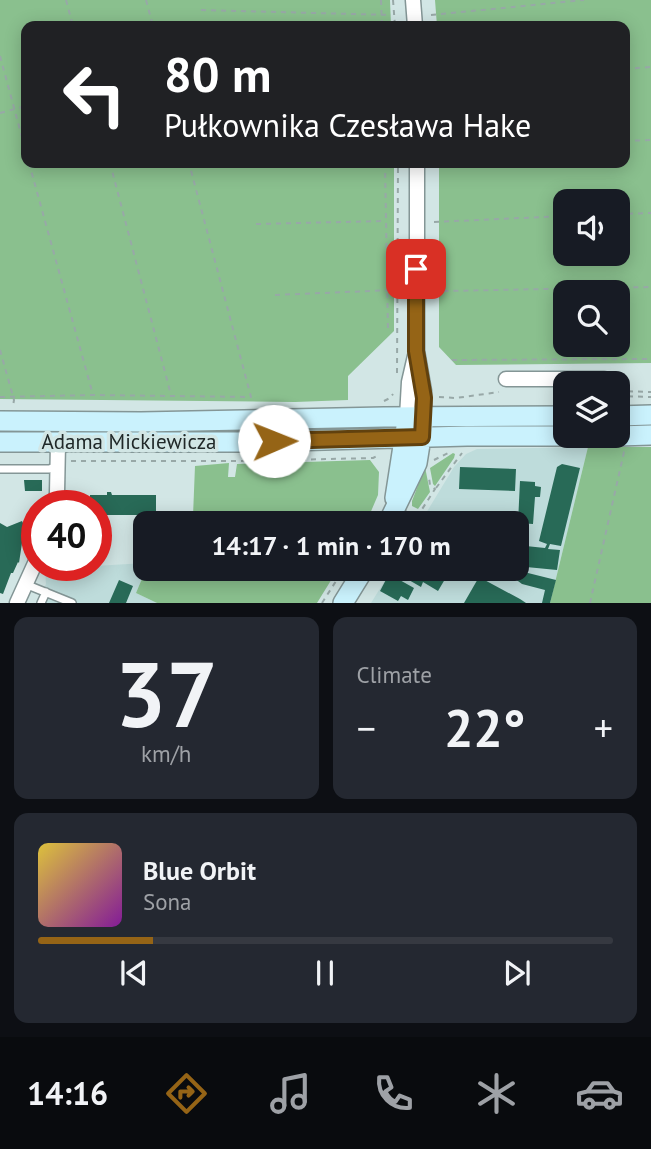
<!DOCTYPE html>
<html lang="en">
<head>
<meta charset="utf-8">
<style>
  body { margin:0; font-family:"PT Sans",sans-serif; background:#242831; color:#f1f3f6; height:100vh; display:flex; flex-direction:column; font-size:26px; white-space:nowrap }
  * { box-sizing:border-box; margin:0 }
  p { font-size:23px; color:#9ea1a6 }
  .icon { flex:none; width:38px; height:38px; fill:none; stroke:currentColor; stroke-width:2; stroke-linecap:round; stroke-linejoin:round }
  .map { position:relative; height:603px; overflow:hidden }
  .side { display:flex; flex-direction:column; gap:14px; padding:14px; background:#0d0f14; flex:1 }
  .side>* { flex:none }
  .guide { position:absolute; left:21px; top:21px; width:609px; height:147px; border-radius:14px; box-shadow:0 4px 18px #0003; background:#202124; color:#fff; overflow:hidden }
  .fabs { position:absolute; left:553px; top:189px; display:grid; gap:14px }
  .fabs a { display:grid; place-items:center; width:77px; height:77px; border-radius:14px; background:#171b24; box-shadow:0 4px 18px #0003; font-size:35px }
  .speed { position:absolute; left:21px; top:490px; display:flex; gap:14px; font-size:35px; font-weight:700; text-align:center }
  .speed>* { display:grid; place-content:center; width:91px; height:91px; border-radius:50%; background:#171b24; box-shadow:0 4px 18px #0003; line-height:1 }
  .speed .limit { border:10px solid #d22; background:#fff; color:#111 }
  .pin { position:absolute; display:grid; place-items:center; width:60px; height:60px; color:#fff; margin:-30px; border-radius:14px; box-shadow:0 4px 10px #0006 }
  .me { position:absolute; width:77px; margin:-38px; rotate:89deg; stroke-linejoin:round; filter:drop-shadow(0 0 5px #0008) }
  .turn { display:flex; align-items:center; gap:24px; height:147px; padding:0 28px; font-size:32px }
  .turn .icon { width:91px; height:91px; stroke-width:2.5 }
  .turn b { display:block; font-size:49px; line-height:60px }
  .big { font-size:52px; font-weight:700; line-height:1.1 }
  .side .tile { flex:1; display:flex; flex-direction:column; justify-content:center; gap:10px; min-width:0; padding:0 24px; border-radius:14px; background:#242831 }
  .side .dial { align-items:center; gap:0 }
  .dial b { font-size:91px; line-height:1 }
  .song { display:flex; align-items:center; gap:21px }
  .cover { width:84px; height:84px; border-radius:10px; background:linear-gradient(135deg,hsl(50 70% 55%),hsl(290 70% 35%)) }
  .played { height:7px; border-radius:4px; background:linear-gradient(90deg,#956416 20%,#363941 20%) }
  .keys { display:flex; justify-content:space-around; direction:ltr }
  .heat { display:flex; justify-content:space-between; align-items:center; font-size:38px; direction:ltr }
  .side .tiles { flex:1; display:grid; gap:14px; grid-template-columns:1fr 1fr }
  .tile:last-child { grid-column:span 2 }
  .trip { position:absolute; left:133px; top:511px; width:396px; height:70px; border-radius:14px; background:#171b24; box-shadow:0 4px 18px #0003; font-weight:700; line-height:70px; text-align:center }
  .tab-bar { display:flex; height:112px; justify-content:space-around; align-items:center; background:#090b0e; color:#9ea1a6 }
  .tab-bar .icon { width:49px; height:49px }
  .tab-bar .selected { color:#956416 }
  .tab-bar b { font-size:32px; color:#f1f3f6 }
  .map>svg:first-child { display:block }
</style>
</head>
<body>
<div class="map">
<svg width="651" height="603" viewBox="0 0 651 603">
  <rect width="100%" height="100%" fill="#d2e6e5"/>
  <path fill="#bedcdb" d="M588,447L550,603H371L392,569H516V523H420L454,467L466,454L477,449Z
    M145,563L146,569L136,593L157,603H37L46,584L45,569Z"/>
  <path fill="#8ac08e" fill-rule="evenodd" d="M0,0H390L391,26H26V163H394V331L348,376V400L295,402L0,399Z
    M435,0H651V363L456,365L439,347V163H625V26H437ZM618,201V254H565V201ZM618,292V345H565V292Z
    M588,447H651V603H550Z
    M453,453L455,454L454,458L435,486L433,484L430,468Z
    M370,460L379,472L378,495L366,523H186L193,516L195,466L229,463L228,477H235L237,464Z
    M425,467L430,492L418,509L412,506V501Z
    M146,569H338L317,603H157L136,593Z"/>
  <path fill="#286a57" d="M562,464L580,468L561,546L550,544L548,549L560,550L557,570L516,566V545L545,548L547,544L539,541L557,467Z
    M460,467L516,469L515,491L459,489Z
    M24,480H42V491H25Z
    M520,481L535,482V486L541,487L540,497H535L533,524L518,523Z
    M107,492H111L112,495H156V515H96V506H90V495H107Z
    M22,521L23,523L26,522L29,528L28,540L22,543L19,563L18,562L13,573H11L3,594L0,593V523L7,527Z
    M396,569H451L438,591L423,582L421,587L395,572Z
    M516,570L556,580L550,603H542L545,590L522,584L514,578Z
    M389,574L414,588L408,600L401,596L398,601L380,591Z
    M479,577L520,599L526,603H464Z
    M119,580L133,586L126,603H109Z"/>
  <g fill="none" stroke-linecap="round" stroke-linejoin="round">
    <defs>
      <path id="lane" d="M0,469H49L58,466
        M397,511L406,516L410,523
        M25,584L72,603
        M41,603L46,592"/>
      <path id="street" d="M413,0L415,26
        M417,163V351L424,391V417
        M506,379H604L607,383
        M407,417L409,382L415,356
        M55,506L57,493L58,443
        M17,603L37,559"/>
      <path id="secondary" d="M618,416L651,415
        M0,421L141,422L384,417L565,416
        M618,436L651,435
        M0,442H251L467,436H594
        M395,498L406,427
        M388,523L417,463L423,425
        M343,603L364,569"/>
    </defs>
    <use href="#lane" stroke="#849696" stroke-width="10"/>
    <use href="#street" stroke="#849696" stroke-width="17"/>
    <use href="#secondary" stroke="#849696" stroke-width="22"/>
    <path stroke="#98a8a7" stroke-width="2" stroke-dasharray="5 5" stroke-linecap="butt" d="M66,0L73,26
      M146,0L153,26
      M381,0L382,26
      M393,0L395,26
      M201,10L391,15
      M431,15L584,0
      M0,56L26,152
      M625,69L651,67
      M0,113L26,106
      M625,141L651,140
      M29,163L93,395
      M110,163L171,395
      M385,163L388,331
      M618,214L651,213
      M434,222L565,216
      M256,224L384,221
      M434,293H441L444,291L651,287
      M275,295L394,290
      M0,350L14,400L13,406
      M452,360L651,359
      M397,373L398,163
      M618,391L651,392
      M618,396L651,397
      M0,397L93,395L251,397L189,163
      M439,397L456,398L499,392
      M384,401L390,398L393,394
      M434,460L448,453
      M71,461H240L373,458L379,455
      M436,488L462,453
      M417,517L435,489L430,485L429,478
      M322,603L338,578
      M590,603L624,452H625"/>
    <use href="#lane" stroke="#fff" stroke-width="7"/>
    <use href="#street" stroke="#fff" stroke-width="14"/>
    <use href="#secondary" stroke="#caf2fd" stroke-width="19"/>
  </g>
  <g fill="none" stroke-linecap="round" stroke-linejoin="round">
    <defs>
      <path id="route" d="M274,441L422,437L424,398L416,351V269"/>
    </defs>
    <use href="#route" stroke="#61410e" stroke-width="18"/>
    <use href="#route" stroke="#956416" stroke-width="12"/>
  </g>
  <g text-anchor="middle" stroke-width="7" stroke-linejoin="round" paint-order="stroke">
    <g font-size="21" fill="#202828" stroke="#d2e6e5">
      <text x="129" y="449">Adama Mickiewicza</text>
    </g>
  </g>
</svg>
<div class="fabs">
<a><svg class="icon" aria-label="sound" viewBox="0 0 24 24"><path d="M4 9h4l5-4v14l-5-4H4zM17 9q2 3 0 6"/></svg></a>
<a><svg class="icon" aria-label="search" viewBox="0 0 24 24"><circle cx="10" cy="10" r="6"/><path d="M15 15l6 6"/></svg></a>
<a><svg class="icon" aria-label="layers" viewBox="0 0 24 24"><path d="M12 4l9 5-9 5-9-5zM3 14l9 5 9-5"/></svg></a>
</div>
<div class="speed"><div class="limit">40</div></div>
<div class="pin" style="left:416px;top:269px;background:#d93025"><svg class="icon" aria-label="arrive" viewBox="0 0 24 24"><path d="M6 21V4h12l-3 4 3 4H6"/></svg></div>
<svg class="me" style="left:274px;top:441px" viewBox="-20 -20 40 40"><circle r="19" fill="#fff"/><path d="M0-13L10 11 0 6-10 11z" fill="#956416"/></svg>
<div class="trip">14:17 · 1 min · 170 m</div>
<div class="guide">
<div class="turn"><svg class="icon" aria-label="left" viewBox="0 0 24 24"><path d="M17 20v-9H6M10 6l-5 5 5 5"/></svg><div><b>80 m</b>Pułkownika Czesława Hake</div></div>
</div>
</div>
<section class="side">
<div class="tiles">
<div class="tile dial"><b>37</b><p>km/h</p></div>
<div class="tile"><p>Climate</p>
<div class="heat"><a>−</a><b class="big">22°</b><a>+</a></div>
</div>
<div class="tile">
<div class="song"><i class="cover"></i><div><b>Blue Orbit</b><p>Sona</p></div></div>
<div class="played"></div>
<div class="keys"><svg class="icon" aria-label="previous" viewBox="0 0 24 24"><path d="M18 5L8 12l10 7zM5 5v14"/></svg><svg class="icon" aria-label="pause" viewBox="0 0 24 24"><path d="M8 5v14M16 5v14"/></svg><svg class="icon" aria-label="next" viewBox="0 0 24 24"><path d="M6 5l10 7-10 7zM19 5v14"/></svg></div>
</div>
</div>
</section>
<nav class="tab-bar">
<b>14:16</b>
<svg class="icon selected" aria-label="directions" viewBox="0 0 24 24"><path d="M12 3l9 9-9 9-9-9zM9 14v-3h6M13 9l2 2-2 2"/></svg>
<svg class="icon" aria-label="music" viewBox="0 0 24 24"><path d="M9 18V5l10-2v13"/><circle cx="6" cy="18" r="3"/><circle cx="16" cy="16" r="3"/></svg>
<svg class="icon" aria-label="phone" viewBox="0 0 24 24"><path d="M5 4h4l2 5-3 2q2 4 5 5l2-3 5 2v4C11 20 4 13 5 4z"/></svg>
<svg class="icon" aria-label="climate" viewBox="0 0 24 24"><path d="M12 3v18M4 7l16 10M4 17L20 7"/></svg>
<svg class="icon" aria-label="car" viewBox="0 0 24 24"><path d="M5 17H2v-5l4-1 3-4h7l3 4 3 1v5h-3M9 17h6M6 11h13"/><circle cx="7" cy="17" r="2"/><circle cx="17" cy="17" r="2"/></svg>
</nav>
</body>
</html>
